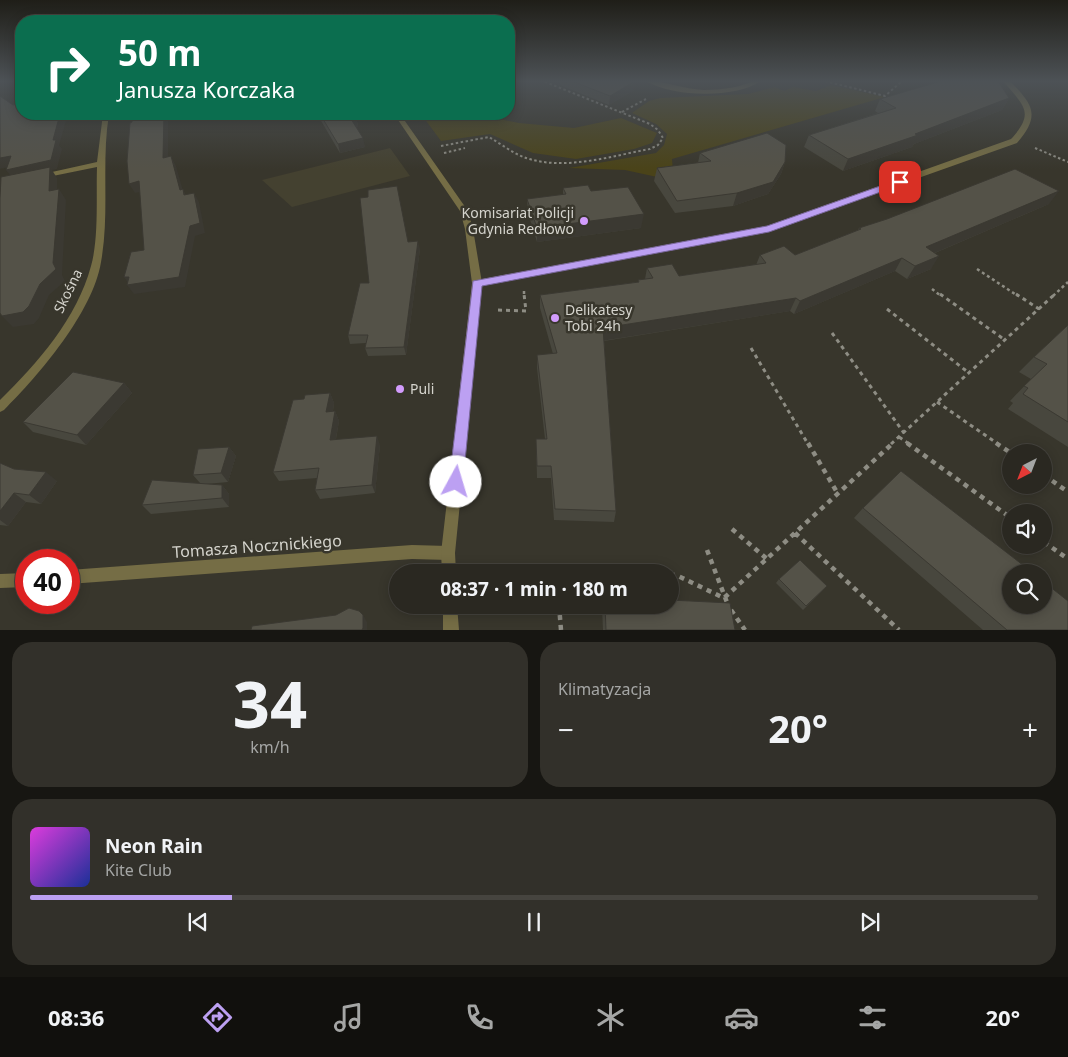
<!DOCTYPE html>
<html lang="pl">
<head>
<meta charset="utf-8">
<style>
  body { margin:0; font-family:"Noto Sans",sans-serif; background:#32302a; color:#f1f3f6; height:100vh; display:flex; flex-direction:column; font-size:19px; white-space:nowrap }
  * { box-sizing:border-box; margin:0 }
  p { font-size:16px; color:#a5a6a5 }
  .icon { flex:none; width:28px; height:28px; fill:none; stroke:currentColor; stroke-width:2; stroke-linecap:round; stroke-linejoin:round }
  .map { position:relative; height:630px; overflow:hidden }
  .sheet { display:flex; flex-direction:column; gap:12px; padding:12px; background:#171612; flex:1 }
  .sheet>* { flex:none }
  .hud { position:absolute; left:15px; top:15px; width:500px; height:105px; border-radius:20px; box-shadow:0 2px 12px #0003,0 0 0 1px #46443f; background:#0b6e4f; color:#fff; overflow:hidden }
  .needle { width:32px; rotate:222deg }
  .tools { position:absolute; left:1002px; top:444px; display:grid; gap:10px }
  .tools a { display:grid; place-items:center; width:50px; height:50px; border-radius:50%; background:#2a2821; box-shadow:0 2px 12px #0003,0 0 0 1px #46443f; font-size:25px }
  .speed { position:absolute; left:15px; top:549px; display:flex; gap:10px; font-size:25px; font-weight:700; text-align:center }
  .speed>* { display:grid; place-content:center; width:65px; height:65px; border-radius:50%; background:#2a2821; box-shadow:0 2px 12px #0003,0 0 0 1px #46443f; line-height:1 }
  .speed .limit { border:8px solid #d22; background:#fff; color:#111 }
  .pin { position:absolute; display:grid; place-items:center; width:42px; height:42px; color:#fff; margin:-21px; border-radius:10px; box-shadow:0 2px 8px #0006 }
  .me { position:absolute; width:55px; margin:-28px; rotate:6deg; stroke-linejoin:round; filter:drop-shadow(0 0 4px #0008) }
  .turn { display:flex; align-items:center; gap:18px; height:105px; padding:0 20px; font-size:22px }
  .turn .icon { width:65px; height:65px; stroke-width:2.5 }
  .turn b { display:block; font-size:35px; line-height:42px }
  .big { font-size:38px; font-weight:700; line-height:1.1 }
  .sheet .tile { flex:1; display:flex; flex-direction:column; justify-content:center; gap:8px; min-width:0; padding:0 18px; border-radius:20px; background:#32302a }
  .sheet .dial { align-items:center; gap:0 }
  .dial b { font-size:65px; line-height:1 }
  .song { display:flex; align-items:center; gap:15px }
  .cover { width:60px; height:60px; border-radius:8px; background:linear-gradient(135deg,hsl(300 70% 55%),hsl(230 70% 35%)) }
  .played { height:5px; border-radius:2px; background:linear-gradient(90deg,#bca0f2 20%,#46443f 20%) }
  .keys { display:flex; justify-content:space-around; direction:ltr }
  .heat { display:flex; justify-content:space-between; align-items:center; font-size:28px; direction:ltr }
  .sheet .tiles { flex:1; display:grid; gap:12px; grid-template-columns:1fr 1fr }
  .tile:last-child { grid-column:span 2 }
  .trip { position:absolute; left:389px; top:564px; width:290px; height:50px; border-radius:25px; background:#2a2821; box-shadow:0 2px 12px #0003,0 0 0 1px #46443f; font-weight:700; line-height:50px; text-align:center }
  .tabs { display:flex; height:80px; justify-content:space-around; align-items:center; background:#11100d; color:#a5a6a5 }
  .tabs .icon { width:35px; height:35px }
  .tabs .selected { color:#bca0f2 }
  .tabs b { font-size:22px; color:#f1f3f6 }
  .map>svg:first-child { display:block }
</style>
</head>
<body>
<div class="map">
<svg width="1068" height="630" viewBox="0 0 1068 630">
  <rect width="100%" height="100%" fill="#38362c"/>
  <path fill="#444130" d="M390,148L410,176L292,207L262,180Z"/>
  <path fill="#4a4319" d="M831,85L885,97L672,159L673,171L657,177L625,170L569,168L656,153L664,145L667,134L656,124L632,113L649,101L660,98L748,94L775,87L784,91L793,87L816,91Z
    M421,114H489L499,119L519,123L574,128L621,118L657,133L652,143L634,149L576,159L533,153L490,134L441,141Z"/>
  <g fill="none" stroke-linecap="round" stroke-linejoin="round">
    <path stroke="#8e8d84" stroke-width="2" stroke-dasharray="2.5 2.5" stroke-linecap="butt" d="M825,81L885,96L902,81
      M622,112L646,99
      M441,146L489,137C501,144 514,154 526,158C565,171 611,156 650,149L658,145L663,138L658,130L650,124L543,81
      M1035,148L1068,162
      M444,153L465,148"/>
    <path stroke="#8e8d84" stroke-width="2.5" stroke-dasharray="3 3" stroke-linecap="butt" d="M977,269L1018,296
      M932,289L941,296
      M524,291V296
      M1053,296L1068,282"/>
    <path stroke="#8e8d84" stroke-width="3" stroke-dasharray="4 4" stroke-linecap="butt" d="M940,294L1005,340
      M1016,294L1039,309
      M887,309L969,373
      M498,310L526,311L524,294
      M832,333L904,433
      M751,348L808,444
      M937,402L998,444
      M899,437L909,444
      M891,444L1055,294"/>
    <path stroke="#8e8d84" stroke-width="4.5" stroke-dasharray="5 5" stroke-linecap="butt" d="M808,443L838,494
      M907,443L1011,518
      M996,443L1011,453
      M1044,475L1068,492
      M732,529L767,559
      M795,533L899,630
      M1044,542L1068,559
      M707,550L728,605
      M670,575H676L724,598L893,443
      M559,605L561,630
      M731,610L745,630"/>
    <path fill="#756d45" fill-rule="evenodd" d="M646,81C665,81 684,89 704,90C714,90 725,89 735,87C744,85 751,81 761,81C734,99 673,97 646,81Z
      M1003,81H1010C1033,105 1041,115 1017,143L772,230L477,286L472,283L477,280L767,226L1011,139C1036,112 1023,105 1003,81Z
      M103,114H109C101,163 110,213 101,262C93,312 39,375 4,410L0,412V400C38,363 77,318 91,266C99,238 96,196 97,167L43,178L39,176L43,174L97,162Z
      M412,545L448,546L453,548L455,553L453,558L448,560L412,559L69,584V570Z
      M26,573V587L0,588V574Z"/>
    <path fill="#756d45" fill-rule="evenodd" d="M394,114H400L468,211L473,229L482,283L455,553L456,572H442L441,553L472,283L465,229L460,211Z
      M443,605H457L459,630H443Z"/>
  </g>
  <path fill="#48473e" d="M560,81H635L634,90L609,105L560,85Z
    M936,81H998L1009,98L1002,110L914,144L912,147L843,171L804,147L809,135L878,113L875,111L880,99L936,83Z
    M317,114H354L356,117L358,126L356,127L365,147L340,153Z
    M700,153L785,162L781,174L768,194L733,206L675,213L654,181L657,168L698,163Z
    M563,188L591,191L641,228L537,242L528,213L527,199L563,195Z
    M1049,204L935,253L931,269L907,279L895,271L794,314L790,311L604,341L616,511L614,522L554,520L551,478H537L536,439H545L537,368V355L553,354L540,308V295L638,282V280L645,279L647,268L679,276L756,265L760,255H795L858,230L859,228Z
    M408,242L420,249L406,355L368,356L365,348L366,343L350,344L348,335L369,283Z
    M1068,325V447L1008,409L1013,403L1010,401L1031,379L1019,372L1034,357Z
    M124,383L132,393L86,445L33,432L23,422Z
    M330,393L334,403L333,411H335L339,421L336,439L380,445L375,493L320,499L315,490L317,478L279,481L273,472L304,399Z
    M229,447L236,456L228,482L206,484L222,485L229,494V507L151,514L142,505L200,483L193,475Z
    M0,463L14,469L57,481L41,504L26,502L8,526L0,525Z
    M863,508L1068,630H983L854,518Z
    M779,579L827,586L803,610L776,583Z
    M603,605H670L735,630H603L602,608Z"/>
  <path fill="#3b3932" d="M635,81L634,90L609,105L610,96Z
    M1009,98L1002,110L914,144L912,147L843,171L848,159Z
    M60,114H68L60,142L59,145L62,149L57,169L52,170L57,178V202L13,179L6,170L53,140Z
    M164,114H168V168L163,158Z
    M356,117L358,126L353,128L351,119Z
    M363,138L365,147L340,153L338,144Z
    M11,156L18,165L0,169V158Z
    M171,156L176,166L183,191V189L188,199L189,205L180,190Z
    M785,162L781,174L768,194L733,206L737,193Z
    M139,181L144,191L135,193L129,184Z
    M59,189L66,200L62,275L65,281L49,295L39,318L34,324L13,327L2,316L40,284L53,263Z
    M1059,191L1049,204L918,260L926,247Z
    M194,193L199,202L205,233L195,236L185,287L134,294L127,285L129,284L124,277Z
    M644,214L641,228L537,242V228Z
    M418,241L420,249L406,355L404,347Z
    M939,256L931,269L907,279L915,266Z
    M902,258L895,271L794,314L800,301Z
    M796,298L790,311L601,341L603,328Z
    M124,383L132,393L86,445L77,435Z
    M330,393L334,403L331,422L326,412Z
    M335,411L339,421L334,449L330,440Z
    M377,436L380,445L375,493L372,485Z
    M229,447L236,456L228,482L221,473Z
    M46,472L57,481L41,504L29,495Z
    M222,485L229,494V507L222,498Z
    M14,493L26,502L8,526L0,520V511Z
    M363,615L367,622V630H362Z"/>
  <path fill="#545248" stroke="#3b3932" d="M572,81H635L610,96Z
    M941,81H998L1009,98L915,134L918,135L848,159L809,135L896,108L880,99Z
    M0,96L13,105L21,103V114H60L53,140H56L51,160L6,170L11,156L0,158Z
    M133,114H164L163,158L171,156L180,190L183,189L184,195L194,193L200,223L190,226L179,277L127,285L129,277H124L131,252L144,250L139,181L129,184L127,161L130,123L132,122Z
    M320,114H354L356,117L351,119L363,138L338,144Z
    M767,133L786,145L785,162L773,182L737,193L677,201L657,168L711,161L700,153Z
    M50,167L49,191L59,189L53,263L56,269L40,284L29,306L23,312L2,316L0,313V198L1,177Z
    M1015,169L1059,191L926,247L939,256L915,266L902,258L800,301L796,298L603,328L616,511L555,509L551,466H537L536,439H547L537,355L557,353L540,295L639,282L638,280L653,278L647,268L672,264L679,276L766,263L760,255L784,246L795,255L861,229L859,228L887,219Z
    M588,185L591,191L628,187L644,214L537,228L527,199L566,194L563,188Z
    M397,186L408,242L418,241L404,347L365,348L368,335H348L360,283H369L360,198L368,197V190Z
    M1068,325V422L1023,394L1028,388L1024,386L1047,364L1034,357Z
    M73,372L124,383L77,435L23,422Z
    M330,393L326,412L335,411L330,440L377,436L372,485L315,490L319,468L273,472L293,400L304,399L305,395Z
    M229,447L221,473L193,475L198,449Z
    M0,463L14,469L46,472L29,495L14,493L0,511Z
    M901,471L1032,572H1011V605H1044V582L1068,601V630H1007L863,508Z
    M152,480L222,485V498L142,505Z
    M800,560L827,586L806,606L779,579Z
    M670,600L730,603L735,630H606L605,605H670Z
    M349,608L359,611L363,615V628L362,630H251L252,626L336,615Z"/>
  <linearGradient id="sky" x2="0" y2="1"><stop stop-color="#1f1e18"/><stop offset="0.48" stop-color="#4d5256"/><stop offset="1" stop-color="#4d5256" stop-opacity="0"/></linearGradient>
  <rect width="1068" height="169" fill="url(#sky)"/>
  <path fill="#bca0f2" stroke="#7a689d" d="M900,179L904,182L903,184L769,232L482,286L463,482L461,487L456,489L451,487L449,482L473,281L767,226Z"/>
  <g fill="#d29cfd" stroke="#38362c" stroke-width="2">
    <circle cx="584" cy="221" r="5"/>
    <circle cx="555" cy="318" r="5"/>
    <circle cx="400" cy="389" r="5"/>
  </g>
  <g text-anchor="middle" stroke-width="5" stroke-linejoin="round" paint-order="stroke">
    <g font-size="14" fill="#d5d4cd" stroke="#38362c" text-anchor="start">
      <text x="574" y="218" text-anchor="end">Komisariat Policji<tspan x="574" dy="16">Gdynia Redłowo</tspan></text>
      <text x="565" y="315">Delikatesy<tspan x="565" dy="16">Tobi 24h</tspan></text>
      <text x="410" y="394">Puli</text>
    </g>
    <g font-size="14" fill="#d5d4cd" stroke="#38362c">
      <text transform="translate(68 291) rotate(-64)" y="5">Skośna</text>
    </g>
    <g font-size="16" fill="#d5d4cd" stroke="#38362c">
      <text transform="translate(257 546) rotate(-4)" y="6">Tomasza Nocznickiego</text>
    </g>
  </g>
</svg>
<div class="tools">
<a><svg class="needle" viewBox="-14 -14 28 28"><path d="M0-13l5 13h-10z" fill="#e53935"/><path d="M0 13l5-13h-10z" fill="#a5a6a5"/></svg></a>
<a><svg class="icon" aria-label="sound" viewBox="0 0 24 24"><path d="M4 9h4l5-4v14l-5-4H4zM17 9q2 3 0 6"/></svg></a>
<a><svg class="icon" aria-label="search" viewBox="0 0 24 24"><circle cx="10" cy="10" r="6"/><path d="M15 15l6 6"/></svg></a>
</div>
<div class="speed"><div class="limit">40</div></div>
<div class="pin" style="left:900px;top:182px;background:#d93025"><svg class="icon" aria-label="arrive" viewBox="0 0 24 24"><path d="M6 21V4h12l-3 4 3 4H6"/></svg></div>
<svg class="me" style="left:456px;top:482px" viewBox="-20 -20 40 40"><circle r="19" fill="#fff"/><path d="M0-13L10 11 0 6-10 11z" fill="#bca0f2"/></svg>
<div class="trip">08:37 · 1 min · 180 m</div>
<div class="hud">
<div class="turn"><svg class="icon" aria-label="right" viewBox="0 0 24 24"><path d="M7 20v-9h11M14 6l5 5-5 5"/></svg><div><b>50 m</b>Janusza Korczaka</div></div>
</div>
</div>
<section class="sheet">
<div class="tiles">
<div class="tile dial"><b>34</b><p>km/h</p></div>
<div class="tile"><p>Klimatyzacja</p>
<div class="heat"><a>−</a><b class="big">20°</b><a>+</a></div>
</div>
<div class="tile">
<div class="song"><i class="cover"></i><div><b>Neon Rain</b><p>Kite Club</p></div></div>
<div class="played"></div>
<div class="keys"><svg class="icon" aria-label="previous" viewBox="0 0 24 24"><path d="M18 5L8 12l10 7zM5 5v14"/></svg><svg class="icon" aria-label="pause" viewBox="0 0 24 24"><path d="M8 5v14M16 5v14"/></svg><svg class="icon" aria-label="next" viewBox="0 0 24 24"><path d="M6 5l10 7-10 7zM19 5v14"/></svg></div>
</div>
</div>
</section>
<nav class="tabs">
<b>08:36</b>
<svg class="icon selected" aria-label="directions" viewBox="0 0 24 24"><path d="M12 3l9 9-9 9-9-9zM9 14v-3h6M13 9l2 2-2 2"/></svg>
<svg class="icon" aria-label="music" viewBox="0 0 24 24"><path d="M9 18V5l10-2v13"/><circle cx="6" cy="18" r="3"/><circle cx="16" cy="16" r="3"/></svg>
<svg class="icon" aria-label="phone" viewBox="0 0 24 24"><path d="M5 4h4l2 5-3 2q2 4 5 5l2-3 5 2v4C11 20 4 13 5 4z"/></svg>
<svg class="icon" aria-label="climate" viewBox="0 0 24 24"><path d="M12 3v18M4 7l16 10M4 17L20 7"/></svg>
<svg class="icon" aria-label="car" viewBox="0 0 24 24"><path d="M5 17H2v-5l4-1 3-4h7l3 4 3 1v5h-3M9 17h6M6 11h13"/><circle cx="7" cy="17" r="2"/><circle cx="17" cy="17" r="2"/></svg>
<svg class="icon" aria-label="filters" viewBox="0 0 24 24"><path d="M4 7h16M4 17h16"/><circle cx="9" cy="7" r="2"/><circle cx="15" cy="17" r="2"/></svg>
<b>20°</b>
</nav>
</body>
</html>
